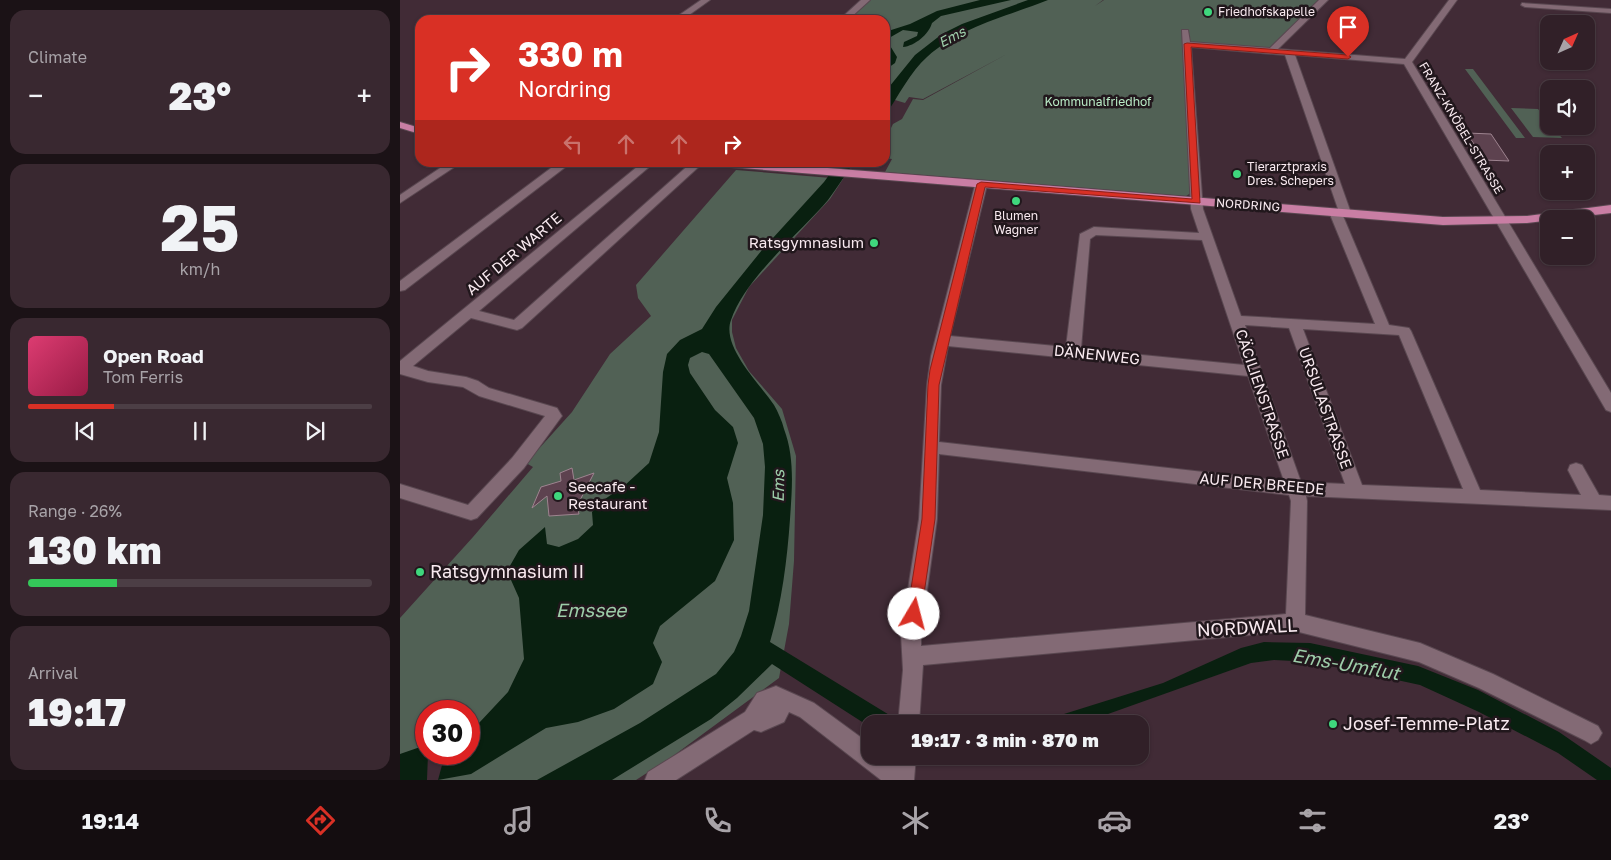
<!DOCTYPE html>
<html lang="en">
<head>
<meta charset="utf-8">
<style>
  body { margin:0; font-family:"Golos Text",sans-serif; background:#392830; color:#f1f3f6; height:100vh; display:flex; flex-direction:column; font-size:19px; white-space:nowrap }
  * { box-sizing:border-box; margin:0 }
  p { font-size:16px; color:#a8a3a8 }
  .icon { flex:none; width:28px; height:28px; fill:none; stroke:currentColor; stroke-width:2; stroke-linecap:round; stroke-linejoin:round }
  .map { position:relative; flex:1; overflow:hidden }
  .details { display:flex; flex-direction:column; gap:10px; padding:10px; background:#1b1216; width:400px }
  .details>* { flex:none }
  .top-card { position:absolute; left:15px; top:15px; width:475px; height:152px; border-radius:15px; box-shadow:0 1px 4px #0004,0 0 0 1px #4c3e45; background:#d93025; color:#fff; overflow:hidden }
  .needle { width:32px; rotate:45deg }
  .fabs { position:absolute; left:1140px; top:15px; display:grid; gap:10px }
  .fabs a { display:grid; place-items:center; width:55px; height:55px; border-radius:10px; background:#312028; box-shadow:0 1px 4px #0004,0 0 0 1px #4c3e45; font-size:25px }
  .speed { position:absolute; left:15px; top:700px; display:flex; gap:10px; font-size:25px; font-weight:700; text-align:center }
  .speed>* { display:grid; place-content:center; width:65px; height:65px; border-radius:50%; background:#312028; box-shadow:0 1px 4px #0004,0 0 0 1px #4c3e45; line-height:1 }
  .speed .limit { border:8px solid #d22; background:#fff; color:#111 }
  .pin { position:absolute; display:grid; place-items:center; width:42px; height:42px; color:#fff; margin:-51px -21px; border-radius:50% 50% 50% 0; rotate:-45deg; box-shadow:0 0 5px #0007 }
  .pin .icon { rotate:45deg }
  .me { position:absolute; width:55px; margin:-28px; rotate:8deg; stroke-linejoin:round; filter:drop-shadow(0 0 4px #0008) }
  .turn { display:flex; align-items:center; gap:18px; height:105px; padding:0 20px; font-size:22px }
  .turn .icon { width:65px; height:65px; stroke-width:2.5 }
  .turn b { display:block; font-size:35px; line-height:42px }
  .lanes { display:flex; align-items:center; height:48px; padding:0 20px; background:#0003; justify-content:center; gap:25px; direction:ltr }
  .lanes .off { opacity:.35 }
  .big { font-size:38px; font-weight:800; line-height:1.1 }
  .details .widget { flex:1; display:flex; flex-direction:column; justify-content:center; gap:8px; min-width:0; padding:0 18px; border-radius:15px; background:#392830 }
  .details .dial { align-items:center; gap:0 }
  .dial b { font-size:65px; line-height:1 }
  .song { display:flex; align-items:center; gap:15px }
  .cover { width:60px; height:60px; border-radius:8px; background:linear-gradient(135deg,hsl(340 70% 55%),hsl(340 70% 35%)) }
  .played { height:5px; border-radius:2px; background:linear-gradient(90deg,#d93025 25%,#4c3e45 25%) }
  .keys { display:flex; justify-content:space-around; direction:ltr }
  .heat { display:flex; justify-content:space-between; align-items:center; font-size:28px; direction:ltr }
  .charge { height:8px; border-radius:4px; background:linear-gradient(90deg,#34c759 26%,#4c3e45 0) }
  .trip { position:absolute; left:461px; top:715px; width:288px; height:50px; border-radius:15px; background:#312028; box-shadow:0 1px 4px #0004,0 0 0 1px #4c3e45; font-weight:800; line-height:50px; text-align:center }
  .tab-bar { display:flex; height:80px; justify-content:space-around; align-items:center; background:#140d10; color:#a8a3a8 }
  .tab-bar .icon { width:35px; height:35px }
  .tab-bar .active { color:#d93025 }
  .tab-bar b { font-size:22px; color:#f1f3f6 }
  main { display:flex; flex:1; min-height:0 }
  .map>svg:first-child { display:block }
</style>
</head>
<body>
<main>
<section class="details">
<div class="widget"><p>Climate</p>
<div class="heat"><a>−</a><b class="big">23°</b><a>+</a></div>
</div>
<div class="widget dial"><b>25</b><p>km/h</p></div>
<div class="widget">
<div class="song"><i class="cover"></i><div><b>Open Road</b><p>Tom Ferris</p></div></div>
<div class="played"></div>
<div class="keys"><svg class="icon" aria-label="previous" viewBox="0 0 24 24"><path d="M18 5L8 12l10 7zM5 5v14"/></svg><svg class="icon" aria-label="pause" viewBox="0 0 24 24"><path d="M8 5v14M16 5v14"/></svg><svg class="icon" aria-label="next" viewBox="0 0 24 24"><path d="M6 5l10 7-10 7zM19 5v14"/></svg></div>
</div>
<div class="widget"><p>Range · 26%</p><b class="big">130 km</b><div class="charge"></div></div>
<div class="widget"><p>Arrival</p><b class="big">19:17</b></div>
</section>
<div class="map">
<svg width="1211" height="780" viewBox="0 0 1211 780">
  <rect width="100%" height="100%" fill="#412b36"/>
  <path fill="#516155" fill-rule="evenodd" d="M470,0H703L695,6L704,0H919L869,49L783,42L791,193L786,196L485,172L492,159L485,158V140L493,124L502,119L513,99L523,100L607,54L523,99L509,97L505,103L485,97V20H446Z
    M1065,69H1073L1125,138H1116Z
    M1111,108L1138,109L1149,122V126H1152L1162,138L1133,137Z
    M336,170L443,179L430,199L349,287L332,320V332L336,348L349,371L382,409L396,456L394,561L389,624L379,678L273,756L236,780H0V618L73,537L133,467L126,463L172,412L210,354L251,316L238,298L236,285ZM26,711H69V754H26Z"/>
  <path fill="#092010" d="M580,0H611L541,16L532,23C529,34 515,46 503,47L504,42L517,36L518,32L503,30L489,38V44L497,57L495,63L485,70V32L510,24L537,11Z
    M628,0H648C608,16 560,27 527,57C511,71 497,98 485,116V92L515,55L542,34L562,24Z
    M454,162C445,175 437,188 428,200C399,234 345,278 331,320C321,347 360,384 374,405C378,412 382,421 384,429C395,458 392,489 390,519C387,561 382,601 370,642L491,716L530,721L664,714L763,683L841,648L864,642L910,643L1018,666L1078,690L1159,732L1211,768V780H1197L1158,753L1079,712L1020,685L914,662L874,660L851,663L680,724H470V727L372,664L337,698L311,719L212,780H137L240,723L316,674L334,652L341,636L349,611L363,515L365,467L363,444L354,418L309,354L302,352L290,358L288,365L290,373L315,410L333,427L338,443L327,478L333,503L334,540L315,581L260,626L253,643L262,662L253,684L214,709L178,722L146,728L71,774L38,780H0V754L26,745V754H69V729L79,723L108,692L124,659L119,598L107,571L119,550L145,527L147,544L159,547L178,539L193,525L192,512L205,499L224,486L249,463L259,432L263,372L267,354L280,340L302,329L316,307L362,250L424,182L438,163Z"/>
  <path fill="#412b36" d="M28,754H45L38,780H27Z"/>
  <path fill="#5d424f" stroke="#9e8490" d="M1067,133L1091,134L1109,161L1084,160Z
    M172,468L174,480L194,473L177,506L179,514L149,516L147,496L132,508L141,487L161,481L160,473Z"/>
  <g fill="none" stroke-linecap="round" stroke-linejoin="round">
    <defs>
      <path id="minor" d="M301,0H310L282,20H272Z
        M461,0H470L448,20H439Z
        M919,0H928L878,49L1005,59L1049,0H1057L1012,62L1211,393V412L1206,410L1004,64L895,55L951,213L949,216H943L989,325L1009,328L1011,331L1080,490L1181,495L1168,470L1170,465L1176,463L1182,465L1199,495L1211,496V510L906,496L907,501L905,615L1020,643L1093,674L1198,726L1202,733L1198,740L1191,744L1184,740L1079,688L1019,662L895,631L523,665L519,724H498L503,670L501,634L519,519L527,385L531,356L575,185L581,182L587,185L550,336L666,347L680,234L694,227L799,233L791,209L782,30H788L790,42L870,48ZM791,47L885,55L938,209H931L929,212L975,324L841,316L803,209ZM696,235L802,240L844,365L681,349L690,239ZM845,325L889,328L945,484L901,482ZM903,329L999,335L1063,489L962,485ZM548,346L848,376L884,481L539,442L541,385ZM539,454L889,495L891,501L886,614L521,646V634L537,519Z
        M1122,3L1211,9V13L1125,7L1121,5Z
        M49,162H62L0,203V195Z
        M159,162H172L5,290L0,291V281Z
        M243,162H255L79,311L114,320L292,162H304L122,328L117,330L71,318L13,366L28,371L66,377L78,381L89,388L157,408L162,416L159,420L124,468L77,518L71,520L0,498V484L68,505L112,458L145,416L79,396L63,387L28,382L0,374V361Z
        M376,686L414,703L470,744V756H486L494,762V756H516L514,780H481L400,717L389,712L384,722L361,732L354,730L276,780H245L248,772L345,712L357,693Z"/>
      <path id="major" d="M0,122L20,128V134L0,128Z
        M300,162H352L1043,217L1127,216L1211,205V213L1127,223L1043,225L305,165Z"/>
    </defs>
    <use href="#minor" stroke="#594750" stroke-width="2"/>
    <use href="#major" stroke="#594750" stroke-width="2"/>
    <use href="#minor" fill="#836a75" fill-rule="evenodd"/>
    <use href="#major" fill="#c97ea4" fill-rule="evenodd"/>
  </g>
  <path fill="#d93025" stroke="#8d1f18" d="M787,43L948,55L951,57L948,59L791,47L800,203L585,187L539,385L535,519L521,614L519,619L514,621L509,619L507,614L522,519L528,385L530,370L577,184L581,182L792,199L784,44Z"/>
  <g fill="#3fd77d" stroke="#21171c" stroke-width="2">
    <circle cx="808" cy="12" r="5"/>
    <circle cx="837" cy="174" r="5"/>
    <circle cx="616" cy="201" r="5"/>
    <circle cx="474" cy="243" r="5"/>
    <circle cx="158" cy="496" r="5"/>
    <circle cx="20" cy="572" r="5"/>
    <circle cx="933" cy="724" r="5"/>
  </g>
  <g text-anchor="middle" stroke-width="5" stroke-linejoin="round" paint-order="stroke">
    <g font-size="12" fill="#f9eaf0" stroke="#21171c" text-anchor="start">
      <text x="818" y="16">Friedhofskapelle</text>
      <text x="847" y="171">Tierarztpraxis<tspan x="847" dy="14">Dres. Schepers</tspan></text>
      <text x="616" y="220" text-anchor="middle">Blumen<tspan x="616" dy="14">Wagner</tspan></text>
    </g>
    <g font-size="12" fill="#baecc7" stroke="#21171c">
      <text x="698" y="106">Kommunalfriedhof</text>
    </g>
    <g font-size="12" fill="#f9eaf0" stroke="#21171c">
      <text transform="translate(1061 128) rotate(59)" y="4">FRANZ-KNÖBEL-STRASSE</text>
      <text transform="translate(848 205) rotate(4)" y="4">NORDRING</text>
    </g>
    <g font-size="14" font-style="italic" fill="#9dcda9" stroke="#21171c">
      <text transform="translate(552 37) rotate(-28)" y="5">Ems</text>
    </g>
    <g font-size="15" fill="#f9eaf0" stroke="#21171c" text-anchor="end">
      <text x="464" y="248">Ratsgymnasium</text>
      <text x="168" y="492" text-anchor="start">Seecafe -<tspan x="168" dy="17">Restaurant</tspan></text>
    </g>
    <g font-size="15" fill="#f9eaf0" stroke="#21171c">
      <text transform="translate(114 254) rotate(-40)" y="5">AUF DER WARTE</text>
      <text transform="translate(697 355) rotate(6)" y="5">DÄNENWEG</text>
      <text transform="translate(862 394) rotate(71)" y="5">CÄCILIENSTRASSE</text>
      <text transform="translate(925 408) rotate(70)" y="5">URSULASTRASSE</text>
      <text transform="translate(862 484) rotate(5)" y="5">AUF DER BREEDE</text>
    </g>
    <g font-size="16" font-style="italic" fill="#9dcda9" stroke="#21171c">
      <text transform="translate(378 486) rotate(-89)" y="6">Ems</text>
    </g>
    <g font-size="18" fill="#f9eaf0" stroke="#21171c" text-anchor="start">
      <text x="30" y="578">Ratsgymnasium II</text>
      <text x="943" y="730">Josef-Temme-Platz</text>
    </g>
    <g font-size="18" fill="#f9eaf0" stroke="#21171c">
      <text transform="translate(847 628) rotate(-3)" y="6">NORDWALL</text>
    </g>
    <g font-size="19" font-style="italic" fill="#9dcda9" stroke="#21171c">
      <text x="191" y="617">Emssee</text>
      <text transform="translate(946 664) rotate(10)" y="7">Ems-Umflut</text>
    </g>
  </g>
</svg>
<div class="fabs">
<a><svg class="needle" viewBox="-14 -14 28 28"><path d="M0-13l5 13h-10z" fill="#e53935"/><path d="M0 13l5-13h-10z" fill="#a8a3a8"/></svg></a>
<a><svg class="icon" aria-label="sound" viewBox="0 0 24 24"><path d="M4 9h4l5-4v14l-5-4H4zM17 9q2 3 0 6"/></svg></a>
<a>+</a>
<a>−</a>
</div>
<div class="speed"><div class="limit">30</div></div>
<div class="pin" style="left:948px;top:57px;background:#d93025"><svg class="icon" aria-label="arrive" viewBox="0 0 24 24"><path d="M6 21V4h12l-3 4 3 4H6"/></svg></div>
<svg class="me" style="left:514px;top:614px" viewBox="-20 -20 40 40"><circle r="19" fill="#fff"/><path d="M0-13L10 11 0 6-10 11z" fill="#d93025"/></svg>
<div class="trip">19:17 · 3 min · 870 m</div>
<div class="top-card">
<div class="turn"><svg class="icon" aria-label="right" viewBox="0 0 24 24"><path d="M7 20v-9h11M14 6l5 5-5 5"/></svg><div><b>330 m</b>Nordring</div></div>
<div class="lanes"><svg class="icon off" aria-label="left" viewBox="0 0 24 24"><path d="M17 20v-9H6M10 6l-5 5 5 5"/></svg><svg class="icon off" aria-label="ahead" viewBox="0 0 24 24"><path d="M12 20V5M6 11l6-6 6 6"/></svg><svg class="icon off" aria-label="ahead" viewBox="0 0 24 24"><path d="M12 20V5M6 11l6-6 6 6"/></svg><svg class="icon" aria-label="right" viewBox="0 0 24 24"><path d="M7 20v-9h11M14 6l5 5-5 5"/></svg></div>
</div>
</div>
</main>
<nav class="tab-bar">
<b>19:14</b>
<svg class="icon active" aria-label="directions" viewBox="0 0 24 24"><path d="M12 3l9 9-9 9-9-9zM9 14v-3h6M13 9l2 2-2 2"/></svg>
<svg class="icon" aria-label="music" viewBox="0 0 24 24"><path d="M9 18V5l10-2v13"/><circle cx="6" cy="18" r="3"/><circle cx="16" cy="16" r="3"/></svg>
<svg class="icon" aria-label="phone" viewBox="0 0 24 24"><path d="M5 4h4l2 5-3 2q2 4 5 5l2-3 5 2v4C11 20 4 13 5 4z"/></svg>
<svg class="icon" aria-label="climate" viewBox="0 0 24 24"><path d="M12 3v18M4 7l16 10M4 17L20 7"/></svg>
<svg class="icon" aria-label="car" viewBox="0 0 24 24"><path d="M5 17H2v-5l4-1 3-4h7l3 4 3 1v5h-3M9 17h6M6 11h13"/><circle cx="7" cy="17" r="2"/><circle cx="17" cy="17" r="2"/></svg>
<svg class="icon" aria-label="filters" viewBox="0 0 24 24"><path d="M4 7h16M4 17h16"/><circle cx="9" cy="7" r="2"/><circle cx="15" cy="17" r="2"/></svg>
<b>23°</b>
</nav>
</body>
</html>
